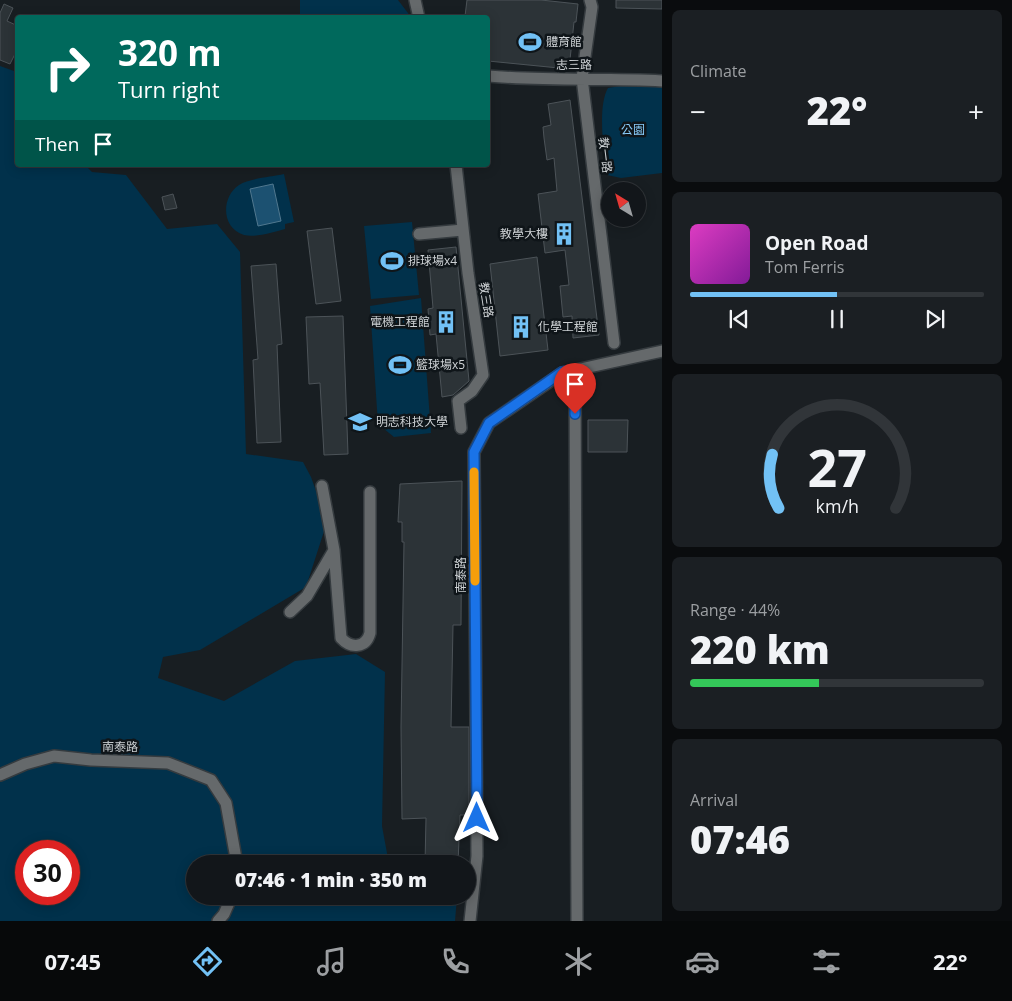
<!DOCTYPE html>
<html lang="en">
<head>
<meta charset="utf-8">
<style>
  body { margin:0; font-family:"Open Sans","Noto Sans TC",sans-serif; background:#1b1f23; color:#f1f3f6; height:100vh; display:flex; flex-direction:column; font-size:19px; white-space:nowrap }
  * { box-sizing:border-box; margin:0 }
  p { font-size:16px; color:#9c9fa2 }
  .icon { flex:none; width:28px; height:28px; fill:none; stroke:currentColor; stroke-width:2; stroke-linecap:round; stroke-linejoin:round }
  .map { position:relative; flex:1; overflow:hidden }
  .side { display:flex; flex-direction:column; gap:10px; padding:10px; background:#0a0c0e; width:350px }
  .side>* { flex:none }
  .top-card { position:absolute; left:15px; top:15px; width:475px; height:152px; border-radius:5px; box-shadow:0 2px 12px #0003,0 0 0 1px #313539; background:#00695c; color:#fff; overflow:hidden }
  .needle { width:32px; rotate:323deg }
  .buttons { position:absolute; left:601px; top:182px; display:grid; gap:10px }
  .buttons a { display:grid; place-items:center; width:45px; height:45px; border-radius:50%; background:#12161a; box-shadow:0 2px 12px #0003,0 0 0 1px #313539; font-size:25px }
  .speed { position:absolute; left:15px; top:840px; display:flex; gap:10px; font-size:25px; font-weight:700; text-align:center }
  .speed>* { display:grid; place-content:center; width:65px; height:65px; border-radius:50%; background:#12161a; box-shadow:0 2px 12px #0003,0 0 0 1px #313539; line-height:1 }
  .speed .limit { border:8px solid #d22; background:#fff; color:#111 }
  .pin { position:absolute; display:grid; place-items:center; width:42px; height:42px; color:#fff; margin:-51px -21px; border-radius:50% 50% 50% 0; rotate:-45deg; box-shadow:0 0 5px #0007 }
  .pin .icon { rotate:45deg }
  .me { position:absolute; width:55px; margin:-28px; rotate:0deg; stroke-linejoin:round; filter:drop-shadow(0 0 4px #0008) }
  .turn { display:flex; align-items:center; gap:18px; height:105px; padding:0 20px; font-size:22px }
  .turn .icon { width:65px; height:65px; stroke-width:2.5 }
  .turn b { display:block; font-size:35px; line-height:42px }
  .then { display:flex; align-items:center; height:48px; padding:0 20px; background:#0003; gap:10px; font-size:19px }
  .big { font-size:38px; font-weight:800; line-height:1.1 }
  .side .widget { flex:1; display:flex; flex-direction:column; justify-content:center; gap:8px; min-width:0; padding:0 18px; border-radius:8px; background:#1b1f23 }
  .side .dial { align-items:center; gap:0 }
  .dial svg { height:130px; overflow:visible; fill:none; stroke:#313539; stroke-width:7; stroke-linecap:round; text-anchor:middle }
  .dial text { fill:#f1f3f6; stroke:none }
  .song { display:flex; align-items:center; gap:15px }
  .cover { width:60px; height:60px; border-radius:8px; background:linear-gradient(135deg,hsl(310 70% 55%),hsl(290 70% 35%)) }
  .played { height:5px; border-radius:2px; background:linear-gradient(90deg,#72c1f5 50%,#313539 50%) }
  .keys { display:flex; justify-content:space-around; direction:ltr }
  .heat { display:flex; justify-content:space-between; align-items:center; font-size:28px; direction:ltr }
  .charge { height:8px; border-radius:4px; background:linear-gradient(90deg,#34c759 44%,#313539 0) }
  .trip { position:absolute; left:186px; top:855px; width:290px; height:50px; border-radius:25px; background:#12161a; box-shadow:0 2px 12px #0003,0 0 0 1px #313539; font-weight:800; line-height:50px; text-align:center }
  .tabs { display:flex; height:80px; justify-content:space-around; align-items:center; background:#07090a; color:#9c9fa2 }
  .tabs .icon { width:35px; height:35px }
  .tabs .active { color:#72c1f5 }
  .tabs b { font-size:22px; color:#f1f3f6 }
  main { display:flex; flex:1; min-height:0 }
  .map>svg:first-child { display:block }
</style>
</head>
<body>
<main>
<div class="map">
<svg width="662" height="921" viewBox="0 0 662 921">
  <rect width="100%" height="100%" fill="#181e22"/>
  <path fill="#01314b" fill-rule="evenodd" d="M300,0H398L411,17H300Z
    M0,66L14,71L17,67L18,165H85L92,172L126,175L167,229L217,224L240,252L246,454L303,462L311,477L327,522L306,587L200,650L163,657L158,678L224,701L295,661L356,654L385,672L382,826L389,864H195V896H395L396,899L457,897L455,921H0ZM26,851H69V894H26Z
    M626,85L662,87V173L621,178L607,175C604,153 597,107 608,88Z
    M284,174L294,222L285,224V229C273,232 256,238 244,235C221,228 221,197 239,185C250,178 271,177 284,174Z
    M412,222L419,295L371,299L364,226Z
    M421,298L431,433L394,437L378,424L370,306Z"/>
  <path fill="#1c5171" stroke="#51788f" d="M273,184L281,221L258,226L250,189Z"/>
  <path fill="#2c3337" stroke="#4c5358" d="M467,0H541L578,4L576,22H574L569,69L488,61V18L465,16Z
    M616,0H662V9L616,8Z
    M4,4L13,8L7,21L18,26V48L10,64L0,60V13Z
    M570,100L599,335L573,338L572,316L563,317L560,286L569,285L565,250L545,253L538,194L557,191L554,158L547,160L544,138L543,127L551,125L548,104Z
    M173,194L177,208L165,210L162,197Z
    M332,228L341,301L316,304L307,231Z
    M456,247L469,381L453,395L442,397L436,334L430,335L428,309L433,308L428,250Z
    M537,257L548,350L500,356L490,264Z
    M276,264L282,344L277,345L281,442L257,443L253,360L258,359L251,266Z
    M343,316L348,454L324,455L320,383L309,384L306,317Z
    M588,420H628L627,452H588Z
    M462,481L461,625H453L451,727H469V815H460L458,864H425L426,818L402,819L401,727L404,542H402V522H398L400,484Z"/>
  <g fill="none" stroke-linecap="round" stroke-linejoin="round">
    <defs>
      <path id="minor" d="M415,0L419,18
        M590,0L592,7L582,78L614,343
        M488,76C545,81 604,78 662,81
        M456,165L468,273L483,375L472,391L458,401L461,428
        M419,234L463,230
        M575,370L577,921
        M322,486L334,550L341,638C351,649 366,648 370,633V492
        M290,612L307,596L334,550
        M0,775L25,764L54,756L91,760L168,763L211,780L226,803L237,864
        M218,921L224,914L232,896
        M470,921L477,856L474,452L489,423L562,373L662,351"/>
    </defs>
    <use href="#minor" stroke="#353b3f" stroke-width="14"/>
    <use href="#minor" stroke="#65696b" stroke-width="11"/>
  </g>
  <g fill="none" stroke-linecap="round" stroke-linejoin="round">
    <defs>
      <path id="route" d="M477,818L474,452L489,423L562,372L575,370V414"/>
    </defs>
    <use href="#route" stroke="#114b97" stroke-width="12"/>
    <use href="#route" stroke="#1a73e8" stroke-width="9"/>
    <path stroke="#f59e0b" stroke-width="9" d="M474,472L475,581"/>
  </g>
  <defs>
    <symbol id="stadium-bare" viewBox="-9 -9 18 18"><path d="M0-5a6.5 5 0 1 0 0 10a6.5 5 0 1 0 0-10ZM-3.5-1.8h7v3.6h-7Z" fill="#72c1f5" stroke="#0f1519" stroke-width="2.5" paint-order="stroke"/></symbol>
    <symbol id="building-bare" viewBox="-9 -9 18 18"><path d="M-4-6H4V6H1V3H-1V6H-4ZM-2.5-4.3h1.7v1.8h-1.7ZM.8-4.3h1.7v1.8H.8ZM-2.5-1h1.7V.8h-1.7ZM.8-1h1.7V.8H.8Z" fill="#72c1f5" stroke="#0f1519" stroke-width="2.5" paint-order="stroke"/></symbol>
    <symbol id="university-bare" viewBox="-9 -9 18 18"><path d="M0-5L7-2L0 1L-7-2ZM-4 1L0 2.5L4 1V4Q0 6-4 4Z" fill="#72c1f5" stroke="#0f1519" stroke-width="2.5" paint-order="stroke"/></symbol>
  </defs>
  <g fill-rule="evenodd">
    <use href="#stadium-bare" x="514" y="26" width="32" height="32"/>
    <use href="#building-bare" x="548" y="218" width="32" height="32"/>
    <use href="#stadium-bare" x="376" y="245" width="32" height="32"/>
    <use href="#building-bare" x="430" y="306" width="32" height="32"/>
    <use href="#building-bare" x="505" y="311" width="32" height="32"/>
    <use href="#stadium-bare" x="384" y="349" width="32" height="32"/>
    <use href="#university-bare" x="344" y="406" width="32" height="32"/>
  </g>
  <g text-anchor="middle" stroke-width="5" stroke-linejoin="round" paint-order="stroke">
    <g font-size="12" fill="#ced2d5" stroke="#0f1519" text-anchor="start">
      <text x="546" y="46">體育館</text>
      <text x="548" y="238" text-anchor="end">教學大樓</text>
      <text x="408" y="265">排球場x4</text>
      <text x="430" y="326" text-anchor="end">電機工程館</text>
      <text x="538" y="331">化學工程館</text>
      <text x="416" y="369">籃球場x5</text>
      <text x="376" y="426">明志科技大學</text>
    </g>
    <g font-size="12" fill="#ced2d5" stroke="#0f1519">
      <text transform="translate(574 65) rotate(-1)" y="4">志三路</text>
      <text transform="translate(605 155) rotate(83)" y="4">教一路</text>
      <text transform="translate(486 300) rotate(81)" y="4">教三路</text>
      <text transform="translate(461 575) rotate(-90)" y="4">南泰路</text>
      <text transform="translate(120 747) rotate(1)" y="4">南泰路</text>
    </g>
    <g font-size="12" fill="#89cdfb" stroke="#0f1519">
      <text x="633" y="134">公園</text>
    </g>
  </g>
</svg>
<div class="buttons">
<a><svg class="needle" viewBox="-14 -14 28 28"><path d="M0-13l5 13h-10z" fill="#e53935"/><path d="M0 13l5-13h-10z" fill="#9c9fa2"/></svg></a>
</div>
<div class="speed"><div class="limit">30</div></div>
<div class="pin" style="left:575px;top:414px;background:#d93025"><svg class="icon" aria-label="arrive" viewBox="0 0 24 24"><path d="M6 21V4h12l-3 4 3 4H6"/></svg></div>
<svg class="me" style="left:477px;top:818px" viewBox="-20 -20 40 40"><path d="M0-17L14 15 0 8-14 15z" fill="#1a73e8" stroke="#fff" stroke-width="4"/></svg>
<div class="trip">07:46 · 1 min · 350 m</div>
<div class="top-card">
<div class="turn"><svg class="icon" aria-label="right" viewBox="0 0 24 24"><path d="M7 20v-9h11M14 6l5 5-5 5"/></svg><div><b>320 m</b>Turn right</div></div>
<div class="then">Then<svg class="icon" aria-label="arrive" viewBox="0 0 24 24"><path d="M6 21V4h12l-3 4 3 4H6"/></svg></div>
</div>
</div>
<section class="side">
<div class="widget"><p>Climate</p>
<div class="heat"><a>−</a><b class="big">22°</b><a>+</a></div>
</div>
<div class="widget">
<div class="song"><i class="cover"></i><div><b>Open Road</b><p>Tom Ferris</p></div></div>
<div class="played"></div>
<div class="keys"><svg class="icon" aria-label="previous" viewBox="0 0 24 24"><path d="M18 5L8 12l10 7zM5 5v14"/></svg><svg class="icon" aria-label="pause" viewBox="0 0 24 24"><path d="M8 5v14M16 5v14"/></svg><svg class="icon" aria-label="next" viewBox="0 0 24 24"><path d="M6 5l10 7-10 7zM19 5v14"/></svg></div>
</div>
<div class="widget dial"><svg viewBox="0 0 100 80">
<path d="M14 69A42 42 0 1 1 86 69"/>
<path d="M14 69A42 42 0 0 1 10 36" stroke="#72c1f5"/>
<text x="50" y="56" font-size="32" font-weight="700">27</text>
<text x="50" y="72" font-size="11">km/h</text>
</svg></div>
<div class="widget"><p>Range · 44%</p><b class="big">220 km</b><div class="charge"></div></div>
<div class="widget"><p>Arrival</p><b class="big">07:46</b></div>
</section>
</main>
<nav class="tabs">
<b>07:45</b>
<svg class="icon active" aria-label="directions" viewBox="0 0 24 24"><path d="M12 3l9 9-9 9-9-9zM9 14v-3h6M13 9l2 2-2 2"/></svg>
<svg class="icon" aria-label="music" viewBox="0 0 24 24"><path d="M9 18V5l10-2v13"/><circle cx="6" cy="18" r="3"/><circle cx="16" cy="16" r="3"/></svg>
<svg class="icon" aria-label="phone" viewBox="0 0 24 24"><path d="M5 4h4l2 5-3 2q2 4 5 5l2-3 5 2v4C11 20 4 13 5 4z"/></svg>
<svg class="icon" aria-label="climate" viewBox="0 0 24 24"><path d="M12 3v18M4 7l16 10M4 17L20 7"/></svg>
<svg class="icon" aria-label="car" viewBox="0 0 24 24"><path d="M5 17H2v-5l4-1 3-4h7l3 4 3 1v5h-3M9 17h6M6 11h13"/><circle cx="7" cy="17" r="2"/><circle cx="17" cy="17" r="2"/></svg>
<svg class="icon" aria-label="filters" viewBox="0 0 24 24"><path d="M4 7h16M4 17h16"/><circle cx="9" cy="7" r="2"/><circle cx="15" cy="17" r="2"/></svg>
<b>22°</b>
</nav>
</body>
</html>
